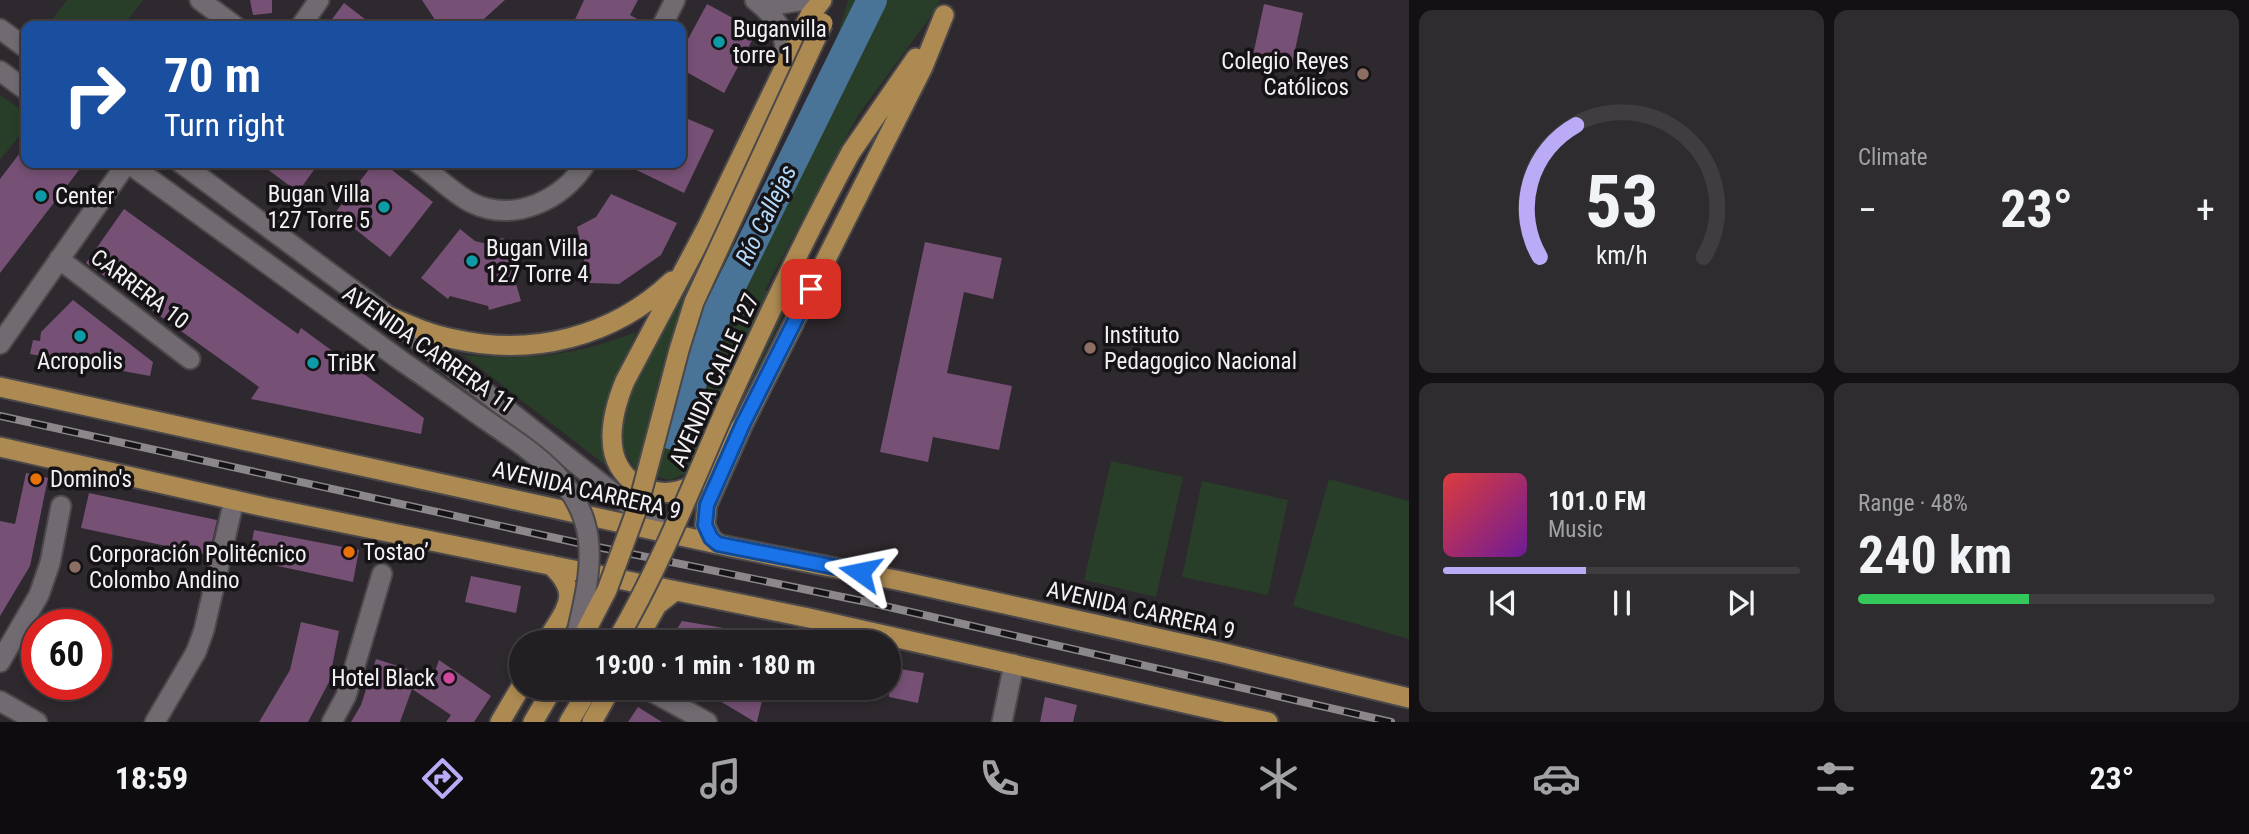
<!DOCTYPE html>
<html lang="en">
<head>
<meta charset="utf-8">
<style>
  body { margin:0; font-family:"Roboto Condensed",sans-serif; background:#2e2c2f; color:#f1f3f6; height:100vh; display:flex; flex-direction:column; font-size:26px; white-space:nowrap }
  * { box-sizing:border-box; margin:0 }
  p { font-size:23px; color:#a2a2a5 }
  .icon { flex:none; width:38px; height:38px; fill:none; stroke:currentColor; stroke-width:2; stroke-linecap:round; stroke-linejoin:round }
  .map { position:relative; flex:1; overflow:hidden }
  .side { display:flex; flex-direction:column; gap:10px; padding:10px; background:#131113; width:840px }
  .side>* { flex:none }
  .top-card { position:absolute; left:21px; top:21px; width:665px; height:147px; border-radius:14px; box-shadow:0 4px 10px #0003,0 0 0 2px #3f3d40; background:#1a4fa0; color:#fff; overflow:hidden }
  .speed { position:absolute; left:21px; top:609px; display:flex; gap:14px; font-size:35px; font-weight:700; text-align:center }
  .speed>* { display:grid; place-content:center; width:91px; height:91px; border-radius:50%; background:#221f22; box-shadow:0 4px 10px #0003,0 0 0 2px #3f3d40; line-height:1 }
  .speed .limit { border:10px solid #d22; background:#fff; color:#111 }
  .pin { position:absolute; display:grid; place-items:center; width:60px; height:60px; color:#fff; margin:-30px; border-radius:14px; box-shadow:0 4px 10px #0006 }
  .me { position:absolute; width:77px; margin:-38px; rotate:282deg; stroke-linejoin:round; filter:drop-shadow(0 0 5px #0008) }
  .turn { display:flex; align-items:center; gap:24px; height:147px; padding:0 28px; font-size:32px }
  .turn .icon { width:91px; height:91px; stroke-width:2.5 }
  .turn b { display:block; font-size:49px; line-height:60px }
  .big { font-size:52px; font-weight:700; line-height:1.1 }
  .side .widget { flex:1; display:flex; flex-direction:column; justify-content:center; gap:10px; min-width:0; padding:0 24px; border-radius:14px; background:#2e2c2f }
  .side .dial { align-items:center; gap:0 }
  .dial svg { height:182px; overflow:visible; fill:none; stroke:#3f3d40; stroke-width:7; stroke-linecap:round; text-anchor:middle }
  .dial text { fill:#f1f3f6; stroke:none }
  .song { display:flex; align-items:center; gap:21px }
  .cover { width:84px; height:84px; border-radius:10px; background:linear-gradient(135deg,hsl(0 70% 55%),hsl(280 70% 35%)) }
  .played { height:7px; border-radius:4px; background:linear-gradient(90deg,#bbaaf6 40%,#3f3d40 40%) }
  .keys { display:flex; justify-content:space-around; direction:ltr }
  .heat { display:flex; justify-content:space-between; align-items:center; font-size:38px; direction:ltr }
  .charge { height:10px; border-radius:5px; background:linear-gradient(90deg,#34c759 48%,#3f3d40 0) }
  .side .tiles { flex:1; display:grid; gap:10px; grid-template-columns:repeat(2,1fr) }
  .trip { position:absolute; left:509px; top:630px; width:392px; height:70px; border-radius:35px; background:#221f22; box-shadow:0 4px 10px #0003,0 0 0 2px #3f3d40; font-weight:700; line-height:70px; text-align:center }
  .menu { display:flex; height:112px; justify-content:space-around; align-items:center; background:#0e0c0e; color:#a2a2a5 }
  .menu .icon { width:49px; height:49px }
  .menu .active { color:#bbaaf6 }
  .menu b { font-size:32px; color:#f1f3f6 }
  main { display:flex; flex:1; min-height:0 }
  .map>svg:first-child { display:block }
</style>
</head>
<body>
<main>
<div class="map">
<svg width="1409" height="722" viewBox="0 0 1409 722">
  <rect width="100%" height="100%" fill="#2e292e"/>
  <path fill="#283e28" d="M67,0H143L123,26H47Z
    M848,0H940L926,23L858,115L765,290L791,300L720,445L695,470L670,480L637,472L625,452L621,417L635,377L672,316L713,239L739,247L838,34Z
    M0,95L26,113V127L0,160Z
    M636,332L606,406L603,434L613,471L463,355C530,361 573,356 636,332Z
    M1111,461L1183,477L1156,597L1084,580Z
    M1329,479L1409,501V639L1293,606Z
    M1202,481L1288,500L1268,595L1182,577Z"/>
  <g fill="none" stroke-linecap="round" stroke-linejoin="round">
    <path stroke="#497498" stroke-width="30" d="M673,435L715,318L872,0"/>
  </g>
  <path fill="#765075" d="M250,0H272V13L253,15Z
    M422,0H505L476,26H439Z
    M584,0H638L630,15L650,26H572Z
    M344,3L374,26H327Z
    M707,4L757,31L724,93L681,69V52Z
    M1264,4L1303,13L1291,69L1276,66L1275,71L1262,68L1263,62L1252,60Z
    M681,116L714,130L684,193L622,163H681Z
    M26,145V163H69L79,170L0,273V179Z
    M259,163H319L298,192Z
    M374,163H383L433,202L390,257L335,213Z
    M611,194L677,223L661,255L619,284L589,283L577,227L596,217Z
    M124,209L298,334L301,328L424,418L421,434L251,399L259,387L86,263Z
    M460,229L475,241L483,243L503,238L521,301L489,310L488,306L450,296L448,299L421,278Z
    M925,242L1002,258L993,299L964,292L947,373L1012,386L999,450L933,437L928,462L880,452Z
    M73,300L153,362L150,376L30,354L33,340L40,341L41,332Z
    M26,473L48,478L30,566L0,616V521L15,524Z
    M89,493L217,520L209,555L81,528Z
    M254,530L359,550L353,582L249,560Z
    M471,576L521,586L516,613L465,602Z
    M682,621L765,635V642H669Z
    M301,622L339,631L329,682L308,722H259L290,670Z
    M376,659L433,677L439,660L491,696L474,722H446L451,715L412,689L400,722H351L361,705Z
    M889,667L924,673L918,703L889,697Z
    M698,688H765L757,722H755Z
    M1045,697L1077,705L1073,722H1040Z
    M638,707L662,722H628Z"/>
  <g fill="none" stroke-linecap="round" stroke-linejoin="round">
    <defs>
      <path id="minor" d="M200,0L235,26
        M755,0C781,21 787,34 785,67
        M758,2L780,4L805,0
        M301,26L319,0
        M662,26L675,0
        M418,163C435,175 452,192 470,202C514,224 562,200 586,163
        M59,259L190,359
        M0,344L127,163
        M0,662L39,595L50,563L61,506
        M645,688L707,722
        M0,701L37,722
        M155,722L196,652L204,630L234,500
        M332,722L346,696L382,574
        M1002,722L1014,664"/>
      <path id="secondary" d="M0,29L26,48
        M0,71L26,90
        M128,163L403,362
        M181,163L388,316L663,532"/>
      <path id="primary" d="M851,152L916,58
        M388,316C409,325 431,335 454,339C532,357 613,337 672,281
        M0,387L731,547L901,581L1220,652L1409,698
        M743,424C730,441 714,472 696,483C666,503 624,490 614,454C608,430 616,403 625,381L707,227L810,15L822,0
        M0,447L265,507L809,618L1268,722
        M718,544L711,538L705,525L707,505L743,424L923,67L944,15
        M546,642C564,610 584,596 551,565
        M636,642L657,605L675,591
        M500,722L522,685
        M533,722L553,688
        M569,722L589,688
        M592,722L611,688"/>
    </defs>
    <use href="#minor" stroke="#4b484b" stroke-width="23"/>
    <use href="#secondary" stroke="#4b484b" stroke-width="23"/>
    <use href="#primary" stroke="#4b484b" stroke-width="23"/>
    <use href="#minor" stroke="#716b71" stroke-width="19"/>
    <use href="#secondary" stroke="#716b71" stroke-width="19"/>
    <use href="#primary" stroke="#ad8a51" stroke-width="19"/>
    <defs>
      <path id="rail" d="M0,416L583,544L867,602L1391,722"/>
    </defs>
    <use href="#rail" stroke="#8b878b" stroke-width="8"/>
    <use href="#rail" stroke="#151315" stroke-width="5" stroke-dasharray="16" stroke-linecap="butt"/>
    <defs>
      <path id="secondary-bridge" d="M403,362C431,381 459,401 486,420C529,450 580,480 588,537C593,572 582,608 575,642"/>
      <path id="primary-bridge" d="M580,642L607,590L638,506L679,350L694,302L823,23
        M616,642C661,565 693,483 729,401C767,317 807,233 851,152"/>
    </defs>
    <use href="#secondary-bridge" stroke="#4b484b" stroke-width="23" stroke-linecap="butt"/>
    <use href="#primary-bridge" stroke="#4b484b" stroke-width="23" stroke-linecap="butt"/>
    <use href="#secondary-bridge" stroke="#716b71" stroke-width="19"/>
    <use href="#primary-bridge" stroke="#ad8a51" stroke-width="19"/>
  </g>
  <g fill="none" stroke-linecap="round" stroke-linejoin="round">
    <defs>
      <path id="route" d="M811,289L743,424L707,505L705,525L711,538L718,544L860,572"/>
    </defs>
    <use href="#route" stroke="#114b97" stroke-width="18"/>
    <use href="#route" stroke="#1a73e8" stroke-width="12"/>
  </g>
  <g fill="#0f9aa8" stroke="#151315" stroke-width="2.5">
    <circle cx="719" cy="42" r="7"/>
    <circle cx="41" cy="196" r="7"/>
    <circle cx="384" cy="207" r="7"/>
    <circle cx="472" cy="261" r="7"/>
    <circle cx="80" cy="336" r="7"/>
    <circle cx="313" cy="363" r="7"/>
  </g>
  <g fill="#8d6e63" stroke="#151315" stroke-width="2.5">
    <circle cx="1363" cy="74" r="7"/>
    <circle cx="1090" cy="348" r="7"/>
    <circle cx="75" cy="567" r="7"/>
  </g>
  <g fill="#e8710a" stroke="#151315" stroke-width="2.5">
    <circle cx="36" cy="479" r="7"/>
    <circle cx="349" cy="552" r="7"/>
  </g>
  <circle fill="#d1479c" stroke="#151315" stroke-width="2.5" cx="449" cy="678" r="7"/>
  <g text-anchor="middle" stroke-width="7" stroke-linejoin="round" paint-order="stroke">
    <g font-size="23" fill="#f4f1f4" stroke="#151315" text-anchor="start">
      <text x="733" y="37">Buganvilla<tspan x="733" dy="26">torre 1</tspan></text>
      <text x="1349" y="69" text-anchor="end">Colegio Reyes<tspan x="1349" dy="26">Católicos</tspan></text>
      <text x="370" y="202" text-anchor="end">Bugan Villa<tspan x="370" dy="26">127 Torre 5</tspan></text>
      <text x="55" y="204">Center</text>
      <text x="486" y="256">Bugan Villa<tspan x="486" dy="26">127 Torre 4</tspan></text>
      <text x="1104" y="343">Instituto<tspan x="1104" dy="26">Pedagogico Nacional</tspan></text>
      <text x="80" y="369" text-anchor="middle">Acropolis</text>
      <text x="327" y="371">TriBK</text>
      <text x="50" y="487">Domino's</text>
      <text x="363" y="560">Tostao’</text>
      <text x="89" y="562">Corporación Politécnico<tspan x="89" dy="26">Colombo Andino</tspan></text>
      <text x="435" y="686" text-anchor="end">Hotel Black</text>
    </g>
    <g font-size="23" fill="#f4f1f4" stroke="#151315">
      <text transform="translate(140 289) rotate(37)" y="8">CARRERA 10</text>
      <text transform="translate(429 349) rotate(35)" y="8">AVENIDA CARRERA 11</text>
      <text transform="translate(714 380) rotate(-66)" y="8">AVENIDA CALLE 127</text>
      <text transform="translate(587 490) rotate(13)" y="8">AVENIDA CARRERA 9</text>
      <text transform="translate(1141 610) rotate(13)" y="8">AVENIDA CARRERA 9</text>
    </g>
    <g font-size="24" font-style="italic" fill="#b2d8fa" stroke="#151315">
      <text transform="translate(766 215) rotate(-64)" y="8">Río Callejas</text>
    </g>
  </g>
</svg>
<div class="speed"><div class="limit">60</div></div>
<div class="pin" style="left:811px;top:289px;background:#d93025"><svg class="icon" aria-label="arrive" viewBox="0 0 24 24"><path d="M6 21V4h12l-3 4 3 4H6"/></svg></div>
<svg class="me" style="left:860px;top:572px" viewBox="-20 -20 40 40"><path d="M0-17L14 15 0 8-14 15z" fill="#1a73e8" stroke="#fff" stroke-width="4"/></svg>
<div class="trip">19:00 · 1 min · 180 m</div>
<div class="top-card">
<div class="turn"><svg class="icon" aria-label="right" viewBox="0 0 24 24"><path d="M7 20v-9h11M14 6l5 5-5 5"/></svg><div><b>70 m</b>Turn right</div></div>
</div>
</div>
<section class="side">
<div class="tiles">
<div class="widget dial"><svg viewBox="0 0 100 80">
<path d="M14 69A42 42 0 1 1 86 69"/>
<path d="M14 69A42 42 0 0 1 30 11" stroke="#bbaaf6"/>
<text x="50" y="56" font-size="32" font-weight="700">53</text>
<text x="50" y="72" font-size="11">km/h</text>
</svg></div>
<div class="widget"><p>Climate</p>
<div class="heat"><a>−</a><b class="big">23°</b><a>+</a></div>
</div>
<div class="widget">
<div class="song"><i class="cover"></i><div><b>101.0 FM</b><p>Music</p></div></div>
<div class="played"></div>
<div class="keys"><svg class="icon" aria-label="previous" viewBox="0 0 24 24"><path d="M18 5L8 12l10 7zM5 5v14"/></svg><svg class="icon" aria-label="pause" viewBox="0 0 24 24"><path d="M8 5v14M16 5v14"/></svg><svg class="icon" aria-label="next" viewBox="0 0 24 24"><path d="M6 5l10 7-10 7zM19 5v14"/></svg></div>
</div>
<div class="widget"><p>Range · 48%</p><b class="big">240 km</b><div class="charge"></div></div>
</div>
</section>
</main>
<nav class="menu">
<b>18:59</b>
<svg class="icon active" aria-label="directions" viewBox="0 0 24 24"><path d="M12 3l9 9-9 9-9-9zM9 14v-3h6M13 9l2 2-2 2"/></svg>
<svg class="icon" aria-label="music" viewBox="0 0 24 24"><path d="M9 18V5l10-2v13"/><circle cx="6" cy="18" r="3"/><circle cx="16" cy="16" r="3"/></svg>
<svg class="icon" aria-label="phone" viewBox="0 0 24 24"><path d="M5 4h4l2 5-3 2q2 4 5 5l2-3 5 2v4C11 20 4 13 5 4z"/></svg>
<svg class="icon" aria-label="climate" viewBox="0 0 24 24"><path d="M12 3v18M4 7l16 10M4 17L20 7"/></svg>
<svg class="icon" aria-label="car" viewBox="0 0 24 24"><path d="M5 17H2v-5l4-1 3-4h7l3 4 3 1v5h-3M9 17h6M6 11h13"/><circle cx="7" cy="17" r="2"/><circle cx="17" cy="17" r="2"/></svg>
<svg class="icon" aria-label="filters" viewBox="0 0 24 24"><path d="M4 7h16M4 17h16"/><circle cx="9" cy="7" r="2"/><circle cx="15" cy="17" r="2"/></svg>
<b>23°</b>
</nav>
</body>
</html>
